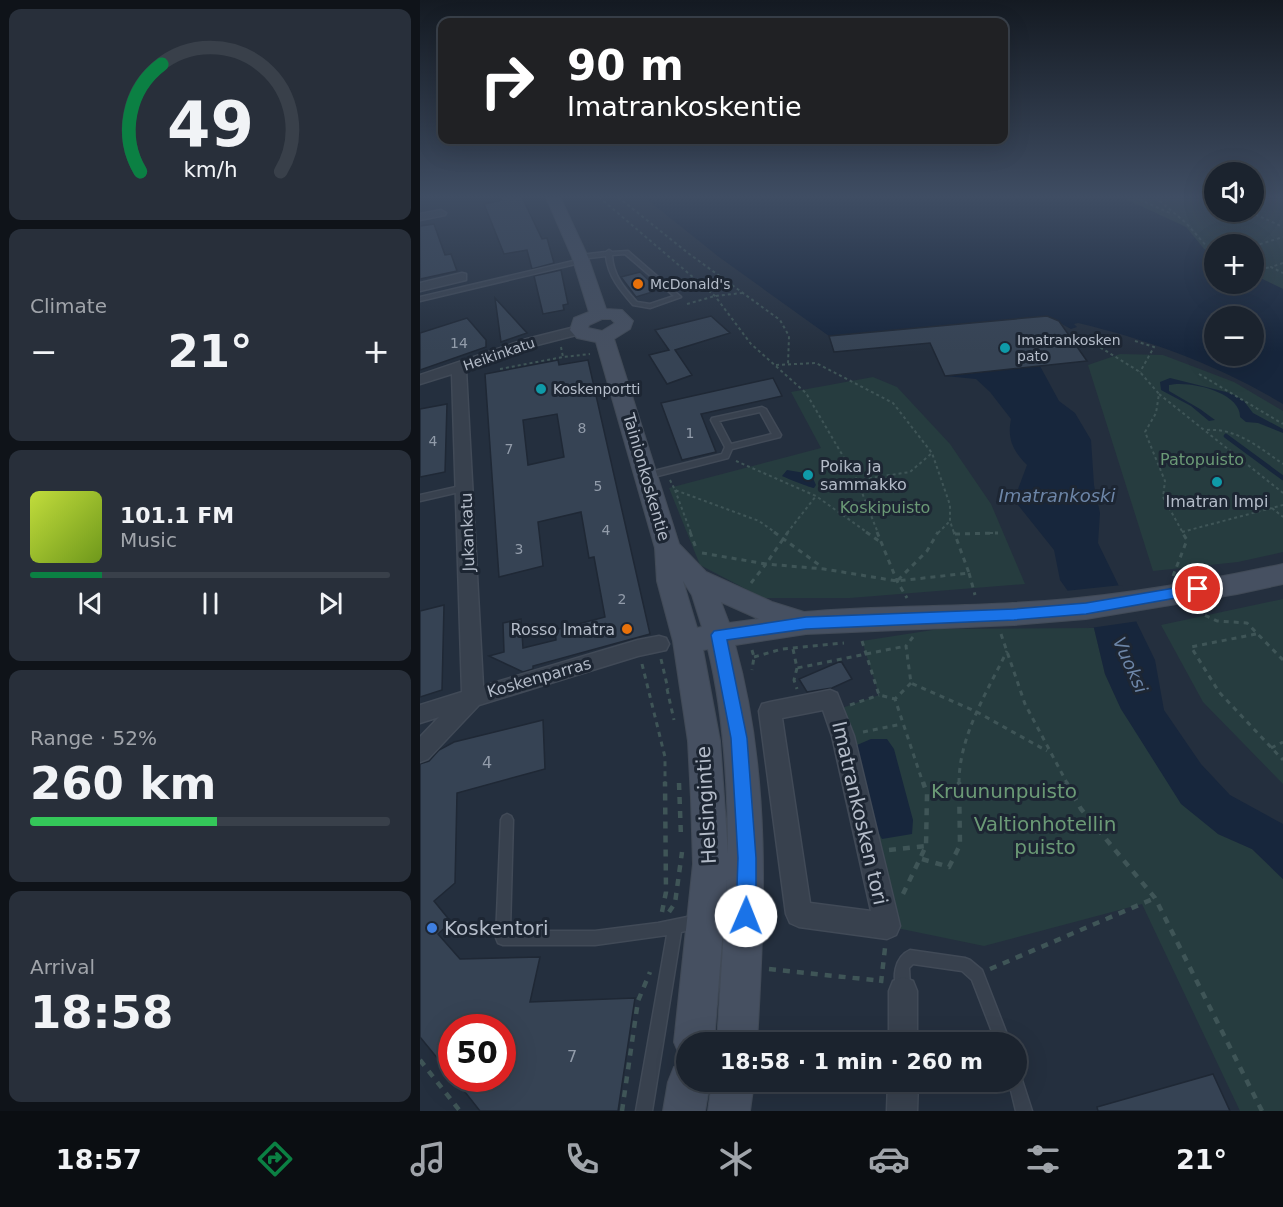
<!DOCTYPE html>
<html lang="en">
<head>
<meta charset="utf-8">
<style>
  body { margin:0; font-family:"DejaVu Sans",sans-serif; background:#282f3a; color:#f1f3f6; height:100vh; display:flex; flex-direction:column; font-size:22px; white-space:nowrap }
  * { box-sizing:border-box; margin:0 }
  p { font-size:20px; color:#a0a4aa }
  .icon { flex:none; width:33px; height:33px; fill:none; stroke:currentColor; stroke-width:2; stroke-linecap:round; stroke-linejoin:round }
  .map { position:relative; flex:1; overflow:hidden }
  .sheet { display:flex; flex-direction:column; gap:9px; padding:9px; background:#0f1319; width:420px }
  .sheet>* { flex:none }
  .banner { position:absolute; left:18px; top:18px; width:570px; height:126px; border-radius:12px; box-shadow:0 6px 24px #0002,0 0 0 2px #39404a; background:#202124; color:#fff; overflow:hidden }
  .fabs { position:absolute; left:784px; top:162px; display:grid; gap:12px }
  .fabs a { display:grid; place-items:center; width:60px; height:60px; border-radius:50%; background:#1b232e; box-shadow:0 6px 24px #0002,0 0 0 2px #39404a; font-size:30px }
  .speed { position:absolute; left:18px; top:1014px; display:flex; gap:12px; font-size:30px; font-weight:700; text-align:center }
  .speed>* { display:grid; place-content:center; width:78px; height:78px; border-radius:50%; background:#1b232e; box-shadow:0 6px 24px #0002,0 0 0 2px #39404a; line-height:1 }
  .speed .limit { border:9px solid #d22; background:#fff; color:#111 }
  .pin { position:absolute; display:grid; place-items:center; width:51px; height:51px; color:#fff; margin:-26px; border:3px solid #fff; border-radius:50%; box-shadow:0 2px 6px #0007 }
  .me { position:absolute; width:66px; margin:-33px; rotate:1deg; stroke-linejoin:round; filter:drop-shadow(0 0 4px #0008) }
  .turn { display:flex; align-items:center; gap:21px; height:126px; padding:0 30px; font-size:27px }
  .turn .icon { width:78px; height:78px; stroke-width:2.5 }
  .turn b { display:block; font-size:42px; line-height:51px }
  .big { font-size:45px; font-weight:600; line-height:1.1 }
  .sheet .tile { flex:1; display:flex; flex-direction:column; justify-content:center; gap:9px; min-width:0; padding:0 21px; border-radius:12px; background:#282f3a }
  .sheet .dial { align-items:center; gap:0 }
  .dial svg { height:156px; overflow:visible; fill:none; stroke:#39404a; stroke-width:7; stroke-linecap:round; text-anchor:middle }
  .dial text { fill:#f1f3f6; stroke:none }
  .song { display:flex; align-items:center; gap:18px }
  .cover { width:72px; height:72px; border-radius:9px; background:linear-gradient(135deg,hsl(70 70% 55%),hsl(80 70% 35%)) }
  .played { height:6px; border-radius:3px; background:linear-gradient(90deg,#0b8043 20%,#39404a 20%) }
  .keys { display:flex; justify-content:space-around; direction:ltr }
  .heat { display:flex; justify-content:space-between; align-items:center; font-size:33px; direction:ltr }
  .charge { height:9px; border-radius:4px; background:linear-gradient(90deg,#34c759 52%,#39404a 0) }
  .trip { position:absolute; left:256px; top:1032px; width:351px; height:60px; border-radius:30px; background:#1b232e; box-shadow:0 6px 24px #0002,0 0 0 2px #39404a; font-weight:600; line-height:60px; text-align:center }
  .tab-bar { display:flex; height:96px; justify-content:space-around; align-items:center; background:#0b0e12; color:#a0a4aa }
  .tab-bar .icon { width:42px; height:42px }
  .tab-bar .current { color:#0b8043 }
  .tab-bar b { font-size:27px; color:#f1f3f6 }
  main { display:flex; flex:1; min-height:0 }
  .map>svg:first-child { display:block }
</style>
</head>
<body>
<main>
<section class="sheet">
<div class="tile dial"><svg viewBox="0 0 100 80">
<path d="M14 69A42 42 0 1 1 86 69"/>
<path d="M14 69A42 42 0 0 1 25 14" stroke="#0b8043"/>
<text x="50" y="56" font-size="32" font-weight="700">49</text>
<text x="50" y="72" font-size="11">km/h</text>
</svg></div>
<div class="tile"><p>Climate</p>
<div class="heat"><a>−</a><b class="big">21°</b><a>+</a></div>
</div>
<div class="tile">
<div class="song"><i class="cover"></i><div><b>101.1 FM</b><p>Music</p></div></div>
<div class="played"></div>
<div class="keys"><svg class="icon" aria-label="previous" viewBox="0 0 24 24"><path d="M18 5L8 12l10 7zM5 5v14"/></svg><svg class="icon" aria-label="pause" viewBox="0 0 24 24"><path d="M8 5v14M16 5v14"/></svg><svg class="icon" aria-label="next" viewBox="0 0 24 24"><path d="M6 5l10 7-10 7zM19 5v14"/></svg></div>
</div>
<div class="tile"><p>Range · 52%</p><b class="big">260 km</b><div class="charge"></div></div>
<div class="tile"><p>Arrival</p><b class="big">18:58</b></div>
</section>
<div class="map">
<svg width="863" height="1111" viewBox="0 0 863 1111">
  <rect width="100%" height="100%" fill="#242f3e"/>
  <path fill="#263c3f" d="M701,197H795V212H834V197H863V289L834,275V244H795V255L784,249L766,227Z
    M700,354L743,355L814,382L863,411V552L818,562L733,571L668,365Z
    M453,377L477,387L530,444L571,504L605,584L430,598H343L280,565L249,488L401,448L371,392Z
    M863,599V784L783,702L741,625Z
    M674,628L685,674L701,709L732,755L798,834L832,849L863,879V1111H820L722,904L564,946L467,926L416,710L459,695L442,641L519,629Z"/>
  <path fill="#17263c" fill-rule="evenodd" d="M224,197H701L766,227L784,249L795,255V284H834V275L863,289V404C800,366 730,340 658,323L654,324L657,327L651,329L627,316L409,336L299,257ZM795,316H834V356H795Z
    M620,366L639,401L655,413L671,440L674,485L680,513L678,543L735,660L744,710L781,764L810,795L863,824V879L832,849L798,834L761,804L701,709L685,674L674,628L640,580L634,550L594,500L607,465C593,451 587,439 591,419L570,392L556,379L525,376Z
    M750,378L810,393L823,400L833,413L863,429V433L838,423L826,422L820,417C821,392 769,380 749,385V391L780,409L795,420L789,421L771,406L741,390L740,382Z
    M367,470L391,474L396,485L394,488C391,488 366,478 362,476Z
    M451,739H467L474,749L493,820L492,834L462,839L454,825L437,745Z"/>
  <path fill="#242f3e" d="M702,585L719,621L670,628L645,591Z"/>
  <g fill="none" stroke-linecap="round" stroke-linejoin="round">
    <path stroke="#17263c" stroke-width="4.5" d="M806,436L863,478"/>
  </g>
  <path fill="#364354" stroke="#1f2835" stroke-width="1.5" fill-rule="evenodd" d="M79,197H102L122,239L127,238L134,263L112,269L107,250L84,254L64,204L82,200Z
    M14,224L25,255L31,254L37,271L0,279V226Z
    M141,270L148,304L143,305L144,310L123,314L114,276Z
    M220,272L239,290L216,297L201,277Z
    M75,298L107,333L81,342Z
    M291,316L310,333L255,350L272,375L247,384L229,355L249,350L235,330Z
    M627,316L639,321L667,361L525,376L510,343L414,352L409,336Z
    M47,318L66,340V347L0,370V333Z
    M138,360L139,365L168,360L230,634L113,666V669L103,672L69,656L84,652L83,623L101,619L103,648L136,640L135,630L185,617L174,557L169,558L161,512L118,522L123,566L79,577L65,374ZM137,414L144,457L108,465L103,420Z
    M353,378L362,396L281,414L296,452L262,460L241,403Z
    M27,404L25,472L0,477V409Z
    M24,605L22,690L0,697V611Z
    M421,661L432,679L412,688L387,692L379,679Z
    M123,720L125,769L37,793L35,883L14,901L31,922L18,934L40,959L120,957L110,1002L215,998L198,1111H60L34,1078H82V1028H32V1076L0,1037V764L9,761L19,750L34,742Z
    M793,1074L810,1111H678L677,1107Z"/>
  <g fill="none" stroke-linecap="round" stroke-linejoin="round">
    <defs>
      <path id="lane" d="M189,250L192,252L208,251L261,297L230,308L213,305C200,290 188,276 186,256L160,259L157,257L160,255L186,252ZM205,254L254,296L230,304L217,302C204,288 193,275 192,255Z
        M162,259L165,261L164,262L0,301V297Z
        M342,407L346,409L361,435L360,437L312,449L308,458L226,479L222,476L226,473L302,454L305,447L291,420L292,418ZM340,412L352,434L311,444L299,421Z
        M45,485L48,486L49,488L48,490L0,501V495Z
        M87,814L91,816L93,820L90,931H175L238,923L277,915L282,917L284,922L282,927L261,932L232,1111H216L247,935L175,945H83L78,943L76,938L81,820L83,816Z
        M490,950L545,958L550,960L562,970L590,1042H576L552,980L542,971L493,964L489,968L490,988L488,993L483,995L478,993C472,978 474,957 490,950Z
        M597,1075L601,1077L612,1111H596L589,1082H597Z"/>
      <path id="street" d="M21,210L26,213L25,215L0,220V214Z
        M42,273L46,274V280L0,291V283Z
        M159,326L164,327L166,330L164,333L117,345L46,369L63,686L218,640L239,636L246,638L249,644L246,650L218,656L59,705L8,759L0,762V737L19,717L0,723V705L42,692L32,374L0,384V375L107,339Z
        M410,690L417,693L434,736L480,926L476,935L467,939L379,927L370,923L366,914L339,711L342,704L350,702ZM403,710L412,736L451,911L390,903L362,718Z
        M483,977L493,981L497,991V1042H469V991L473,981Z
        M468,1082H498L497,1111H467Z"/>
      <path id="secondary" d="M126,197H140L168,257L186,309L202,310L213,321L210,329L194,339L259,544L286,572L352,602L384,612C453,606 523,607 593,603C683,599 775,583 863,564V584L817,594L666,619L594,625L386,634L315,645C351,773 345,910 337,1042H297L307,879L294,1042H267V1059L260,1056L254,1042L273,864L271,798L268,741L253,641L237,581L235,548L176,342L157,338L150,330L154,318L169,312L152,257ZM182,319H191L195,323L182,331L168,328L169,325ZM263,581L272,595L282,627L277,628ZM301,602L339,619L309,623ZM288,649C304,715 308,785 308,853L300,741L283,650Z
        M267,1062V1082H290L285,1111H243L248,1082L254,1067Z
        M292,1082H334L330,1111H288Z"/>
    </defs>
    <use href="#lane" stroke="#414a57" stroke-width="3"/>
    <use href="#street" stroke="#414a57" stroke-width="3"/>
    <use href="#secondary" stroke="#414a57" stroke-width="2"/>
    <path stroke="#3f5557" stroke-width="2" stroke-dasharray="3 3" stroke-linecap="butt" d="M179,197L295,296L331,344L386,393L437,480L458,533
      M198,197L268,253L360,320L369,336L368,364
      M714,197L752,214
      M735,197L766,223L789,249L795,252
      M830,212L863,227
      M834,246L863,237
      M863,263L851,267L863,273
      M834,270L851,267
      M267,304L295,296L322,293
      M665,338L720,372L739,394L736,413L725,432L745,481L743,497L763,533
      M715,341L734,347L720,372
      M141,347L143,357L170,354
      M356,365L396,363L473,403L512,453L530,505V521L534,533
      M80,369L143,357
      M779,374L863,424
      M739,394L863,493
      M787,430C817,428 840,448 863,464
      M316,461L396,496L448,533
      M250,480L255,490L339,521L356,533
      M437,480L490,472L512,453
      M255,490L271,533
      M852,508L863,517
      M762,532L863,505
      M367,533L396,496
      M518,533L530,521
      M570,533H578"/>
    <path stroke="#3f5557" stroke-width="3" stroke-dasharray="5 5" stroke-linecap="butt" d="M270,532L276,548
      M354,532L402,567
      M446,532L459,541
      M457,532L477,581L487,598
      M535,534L578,533
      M282,553L346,564L368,532
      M549,573L555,595
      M753,576L767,540L762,532
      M478,580L507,551L518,532
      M331,583L346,564L404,569L477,581L549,573L534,532
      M776,611L797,621L827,623L863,660
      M581,634L605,704L647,783
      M836,634L771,647L799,692L863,760
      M493,637L486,646L491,683L557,712L627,751
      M442,641L459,695L475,699
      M373,649L377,668L486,646
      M332,650L334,657L332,670
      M334,657L362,649L424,643
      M241,659L248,689
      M222,664L245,757V783
      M377,668L374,680L377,689
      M491,683L475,699L503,783
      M247,689L254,720
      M430,705L459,695
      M443,732L482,724
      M851,748L863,742
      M539,783C539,736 567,692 587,651"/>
    <path stroke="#3f5557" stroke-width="4.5" stroke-dasharray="7 7" stroke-linecap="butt" d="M646,782L661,809L735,898L842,1111
      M259,783L261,837
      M469,850L506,846
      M502,859L529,867L540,845L539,782
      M483,894L506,846L507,794L503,782
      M242,912L246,892L245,782
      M249,912L255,903L262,852
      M352,928L356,915
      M349,969L462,981
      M570,969L735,898
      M461,983L465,948
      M0,1060L40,1111
      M202,1111L218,1001L230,972"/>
    <use href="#lane" fill="#38414e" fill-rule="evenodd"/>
    <use href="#street" fill="#38414e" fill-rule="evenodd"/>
    <use href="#secondary" fill="#465061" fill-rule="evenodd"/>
  </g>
  <linearGradient id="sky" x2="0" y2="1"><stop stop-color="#141a22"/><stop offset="0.56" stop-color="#3f4d63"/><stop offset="1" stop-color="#3f4d63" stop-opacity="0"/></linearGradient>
  <rect width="863" height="352" fill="url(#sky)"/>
  <path fill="#1a73e8" stroke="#114b97" stroke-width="1.5" d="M778,584L784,585L786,589L784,593L666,614L594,620L386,629L307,640L327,738L336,858V916L333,923L326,926L319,923L316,916L318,858L311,738L291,635L294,631L386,617L594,609L666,603Z"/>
  <g fill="#e8710a" stroke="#1d2633" stroke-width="2">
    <circle cx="218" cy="284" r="6"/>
    <circle cx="207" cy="629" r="6"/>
  </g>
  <g fill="#0f9aa8" stroke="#1d2633" stroke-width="2">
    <circle cx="585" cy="348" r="6"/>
    <circle cx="121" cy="389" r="6"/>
    <circle cx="388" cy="475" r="6"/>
    <circle cx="797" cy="482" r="6"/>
  </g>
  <circle fill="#3f7fe0" stroke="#1d2633" stroke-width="2" cx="12" cy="928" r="6"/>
  <g text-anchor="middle" stroke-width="6" stroke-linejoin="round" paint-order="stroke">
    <g font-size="14" fill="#b4bcc9" stroke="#1d2633" text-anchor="start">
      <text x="230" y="289">McDonald's</text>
      <text x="597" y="345">Imatrankosken<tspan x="597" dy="16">pato</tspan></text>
      <text x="133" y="394">Koskenportti</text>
    </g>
    <g font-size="14" fill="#929caa">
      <text x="39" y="348">14</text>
      <text x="162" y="433">8</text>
      <text x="270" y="438">1</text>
      <text x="13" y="446">4</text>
      <text x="89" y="454">7</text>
      <text x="178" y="491">5</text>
      <text x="186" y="535">4</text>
      <text x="99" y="554">3</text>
      <text x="202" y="604">2</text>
    </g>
    <g font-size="14" fill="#b4bcc9" stroke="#1d2633">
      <text transform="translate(79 354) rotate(-19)" y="5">Heikinkatu</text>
    </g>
    <g font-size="16" fill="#6b9a76" stroke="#1d2633">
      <text x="782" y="465">Patopuisto</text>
      <text x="465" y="513">Koskipuisto</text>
    </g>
    <g font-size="16" fill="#b4bcc9" stroke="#1d2633" text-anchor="start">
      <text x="400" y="472">Poika ja<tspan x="400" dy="18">sammakko</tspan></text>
      <text x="797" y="507" text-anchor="middle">Imatran Impi</text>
      <text x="195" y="635" text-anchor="end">Rosso Imatra</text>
    </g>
    <g font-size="16" fill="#b4bcc9" stroke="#1d2633">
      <text transform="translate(227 477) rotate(74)" y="6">Tainionkoskentie</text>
      <text transform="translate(47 532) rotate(-92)" y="6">Jukankatu</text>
      <text transform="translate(119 677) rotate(-16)" y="6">Koskenparras</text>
    </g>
    <g font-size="16" fill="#929caa">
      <text x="67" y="768">4</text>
      <text x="152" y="1062">7</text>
    </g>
    <g font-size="18" font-style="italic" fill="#6d86a8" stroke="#1d2633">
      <text x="637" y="502">Imatrankoski</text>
      <text transform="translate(710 665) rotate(66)" y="6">Vuoksi</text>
    </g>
    <g font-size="20" fill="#6b9a76" stroke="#1d2633">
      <text x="584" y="798">Kruununpuisto</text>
      <text x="625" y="831">Valtionhotellin<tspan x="625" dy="23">puisto</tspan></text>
    </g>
    <g font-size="20" fill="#b4bcc9" stroke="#1d2633">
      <text transform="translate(286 805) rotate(-93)" y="7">Helsingintie</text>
      <text transform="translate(440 813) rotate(77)" y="7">Imatrankosken tori</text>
    </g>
    <g font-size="20" fill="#b4bcc9" stroke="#1d2633" text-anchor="start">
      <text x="24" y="935">Koskentori</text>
    </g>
  </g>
</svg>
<div class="fabs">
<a><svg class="icon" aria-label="sound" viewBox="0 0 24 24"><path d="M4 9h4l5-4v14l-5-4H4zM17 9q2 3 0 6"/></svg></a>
<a>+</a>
<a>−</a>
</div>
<div class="speed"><div class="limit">50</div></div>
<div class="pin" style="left:778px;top:589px;background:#d93025"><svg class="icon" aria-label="arrive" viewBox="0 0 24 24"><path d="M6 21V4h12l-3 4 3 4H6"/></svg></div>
<svg class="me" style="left:326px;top:916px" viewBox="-20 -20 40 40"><circle r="19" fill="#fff"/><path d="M0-13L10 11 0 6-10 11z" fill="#1a73e8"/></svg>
<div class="trip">18:58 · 1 min · 260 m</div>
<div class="banner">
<div class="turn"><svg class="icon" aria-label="right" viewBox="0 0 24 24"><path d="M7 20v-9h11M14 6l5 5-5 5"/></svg><div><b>90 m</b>Imatrankoskentie</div></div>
</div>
</div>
</main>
<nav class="tab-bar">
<b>18:57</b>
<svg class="icon current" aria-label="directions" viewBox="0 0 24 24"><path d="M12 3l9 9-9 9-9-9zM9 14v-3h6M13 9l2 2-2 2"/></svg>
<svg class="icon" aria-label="music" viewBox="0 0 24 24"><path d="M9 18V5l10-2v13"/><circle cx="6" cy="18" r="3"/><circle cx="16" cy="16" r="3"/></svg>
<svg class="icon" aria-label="phone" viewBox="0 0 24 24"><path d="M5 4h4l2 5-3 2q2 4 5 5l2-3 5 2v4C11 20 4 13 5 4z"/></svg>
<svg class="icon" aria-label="climate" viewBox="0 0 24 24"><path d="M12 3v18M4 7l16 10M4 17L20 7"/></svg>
<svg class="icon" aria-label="car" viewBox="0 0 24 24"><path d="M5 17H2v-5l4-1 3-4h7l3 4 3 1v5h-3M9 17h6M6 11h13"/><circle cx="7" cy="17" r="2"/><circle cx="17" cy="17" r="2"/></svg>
<svg class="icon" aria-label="filters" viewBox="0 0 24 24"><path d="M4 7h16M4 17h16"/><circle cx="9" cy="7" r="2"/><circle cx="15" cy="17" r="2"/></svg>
<b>21°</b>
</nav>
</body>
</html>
